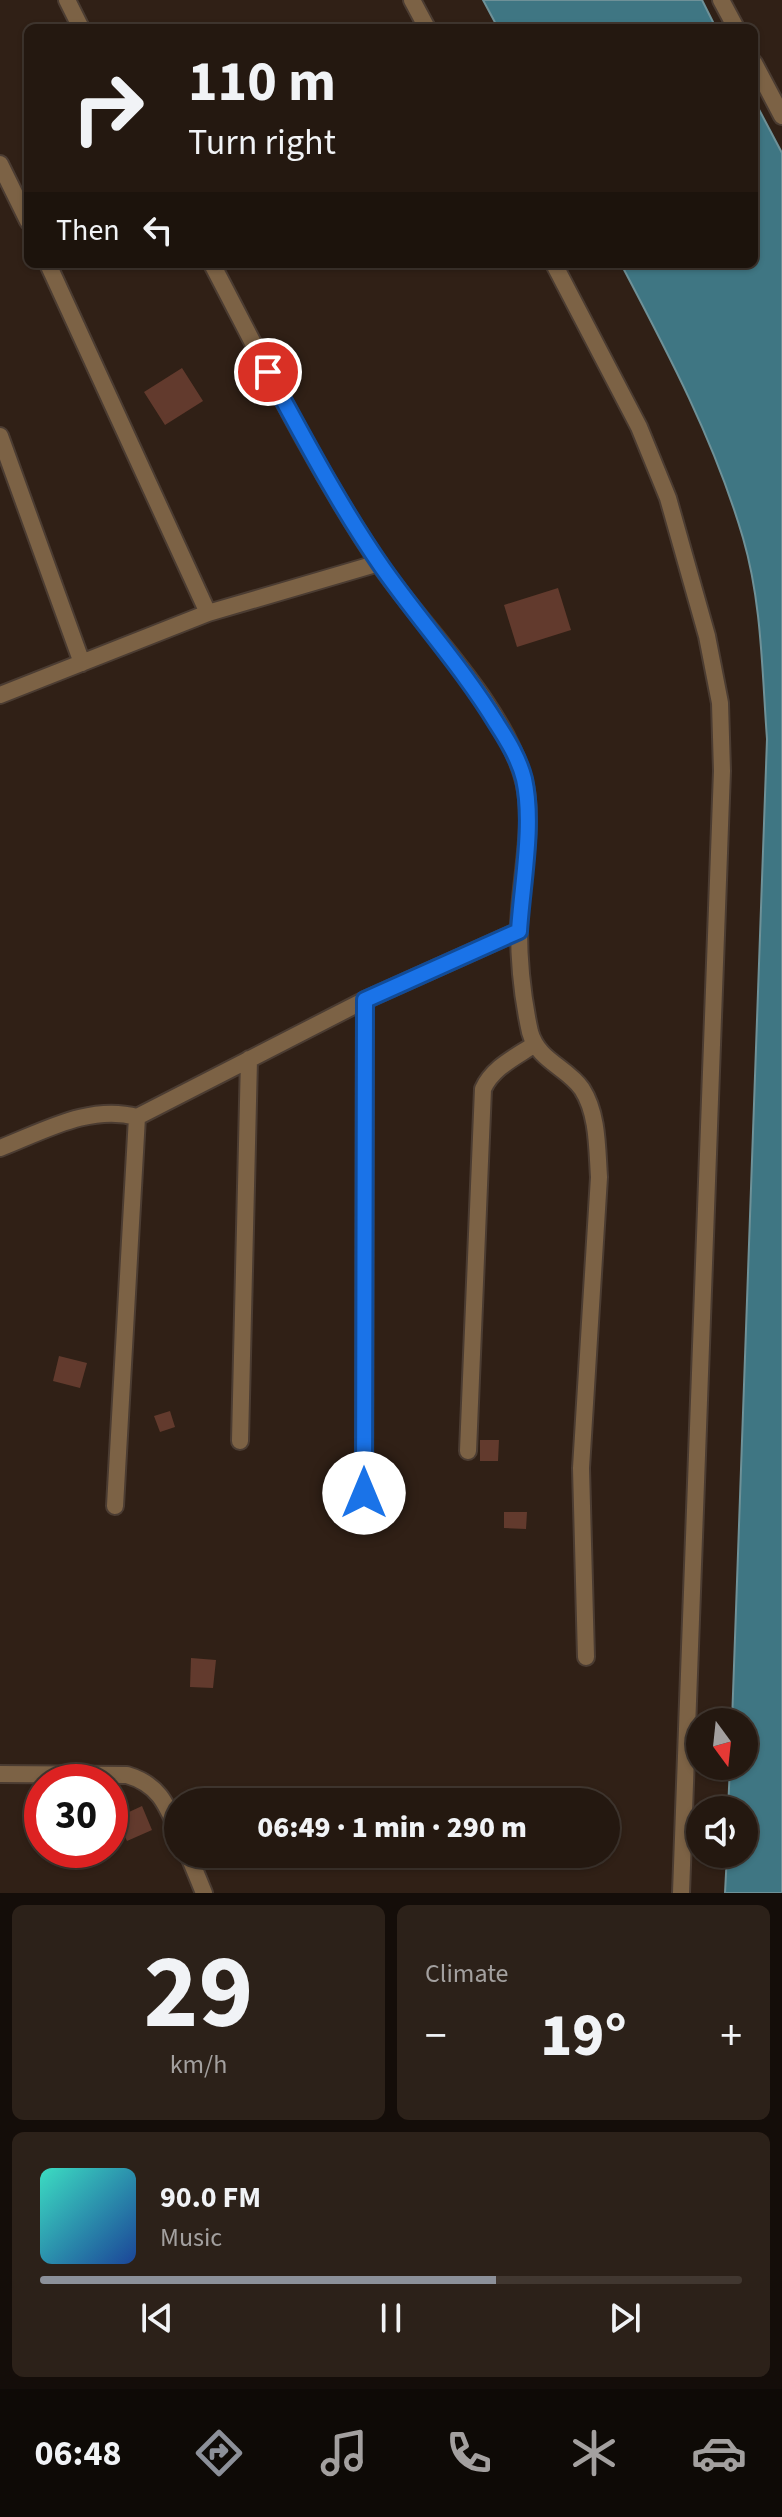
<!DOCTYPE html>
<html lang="en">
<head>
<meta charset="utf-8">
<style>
  body { margin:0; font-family:"Source Sans 3",sans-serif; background:#2c2119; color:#f1f3f6; height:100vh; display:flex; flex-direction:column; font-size:30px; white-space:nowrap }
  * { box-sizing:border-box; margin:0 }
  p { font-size:26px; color:#a3a09f }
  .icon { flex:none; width:44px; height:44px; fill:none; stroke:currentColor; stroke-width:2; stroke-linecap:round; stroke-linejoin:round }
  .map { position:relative; height:1893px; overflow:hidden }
  .drawer { display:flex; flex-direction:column; gap:12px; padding:12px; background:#140d09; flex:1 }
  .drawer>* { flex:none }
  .banner { position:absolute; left:24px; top:24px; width:734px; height:244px; border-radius:12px; box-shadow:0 2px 6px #0004,0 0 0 2px #413730; background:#241810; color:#f1f3f6; overflow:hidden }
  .needle { width:52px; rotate:165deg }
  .controls { position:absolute; left:686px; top:1708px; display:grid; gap:16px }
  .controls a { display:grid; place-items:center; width:72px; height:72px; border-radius:50%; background:#241810; box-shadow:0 2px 6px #0004,0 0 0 2px #413730; font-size:40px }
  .speed { position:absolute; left:24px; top:1764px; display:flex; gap:16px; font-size:40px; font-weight:700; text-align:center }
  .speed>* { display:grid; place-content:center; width:104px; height:104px; border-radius:50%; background:#241810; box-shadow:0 2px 6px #0004,0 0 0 2px #413730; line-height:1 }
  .speed .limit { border:12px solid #d22; background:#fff; color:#111 }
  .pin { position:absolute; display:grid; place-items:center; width:68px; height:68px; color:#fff; margin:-34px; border:4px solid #fff; border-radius:50%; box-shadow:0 2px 8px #0007 }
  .me { position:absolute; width:88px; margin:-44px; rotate:0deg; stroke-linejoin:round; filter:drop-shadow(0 0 6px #0008) }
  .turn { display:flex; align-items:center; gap:28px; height:168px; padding:0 32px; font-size:36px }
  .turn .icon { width:104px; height:104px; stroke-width:2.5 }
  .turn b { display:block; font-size:56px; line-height:68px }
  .then { display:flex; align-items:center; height:76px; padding:0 32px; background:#0003; gap:16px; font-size:30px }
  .big { font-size:60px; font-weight:800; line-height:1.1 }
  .drawer .card { flex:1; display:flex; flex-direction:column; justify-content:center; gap:12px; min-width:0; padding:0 28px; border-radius:12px; background:#2c2119 }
  .drawer .dial { align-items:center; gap:0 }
  .dial b { font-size:104px; line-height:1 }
  .song { display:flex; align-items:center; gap:24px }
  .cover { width:96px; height:96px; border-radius:12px; background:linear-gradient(135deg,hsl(170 70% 55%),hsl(220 70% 35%)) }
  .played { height:8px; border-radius:4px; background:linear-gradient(90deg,#8c9099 65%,#413730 65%) }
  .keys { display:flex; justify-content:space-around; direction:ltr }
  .heat { display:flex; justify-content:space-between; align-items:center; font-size:44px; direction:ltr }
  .drawer .tiles { flex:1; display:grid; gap:12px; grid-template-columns:1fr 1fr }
  .card:last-child { grid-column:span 2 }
  .trip { position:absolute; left:164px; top:1788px; width:456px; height:80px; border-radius:40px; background:#241810; box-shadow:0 2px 6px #0004,0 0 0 2px #413730; font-weight:800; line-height:80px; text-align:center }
  .tabs { display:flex; height:128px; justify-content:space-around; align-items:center; background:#0e0a06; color:#a3a09f }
  .tabs .icon { width:56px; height:56px }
  .tabs .on { color:#8c9099 }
  .tabs b { font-size:36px; color:#f1f3f6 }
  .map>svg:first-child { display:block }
</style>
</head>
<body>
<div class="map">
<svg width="782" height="1893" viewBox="0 0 782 1893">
  <rect width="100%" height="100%" fill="#302016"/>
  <path fill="#3f7683" stroke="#6e9198" stroke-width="2" d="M483,0H702L716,28H498Z
    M754,100L782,153V1893H725L727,1854H744V1810H728L730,1766H744V1722H732L767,739C762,673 762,603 743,538C715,442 668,353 621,264H754Z"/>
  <path fill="#623a2d" d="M182,368L203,401L165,425L144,392Z
    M558,588L571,630L517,647L504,605Z
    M59,1356L87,1363L80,1388L53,1381Z
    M170,1411L175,1427L160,1432L154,1416Z
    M480,1440H499L498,1461H480Z
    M504,1512H527L526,1529L504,1528Z
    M191,1658L216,1660L213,1688L190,1687Z
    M331,1795L361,1796V1802H331Z
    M142,1806L152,1830L127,1841L116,1818Z"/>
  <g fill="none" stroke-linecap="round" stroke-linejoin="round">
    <defs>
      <path id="street" d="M67,0L81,28
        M412,0L427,28
        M721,0L736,28
        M754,63L782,116
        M0,164L28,221
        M48,264L208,613
        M212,264C265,365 316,470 380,565C425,630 498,698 522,774C537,820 519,882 519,930C519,962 523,1000 530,1032C538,1061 567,1067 582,1089C598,1114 597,1148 599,1177L581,1468L586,1657
        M554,264L639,427L668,498L707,636L720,703L722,771L681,1893
        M0,436L82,663
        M0,695L208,613L379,563
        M0,1148C44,1131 90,1104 137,1117
        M240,1441L249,1059
        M468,1451L483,1089C493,1067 516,1057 535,1044
        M364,1493L365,1000
        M115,1506L137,1117L365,1000L519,931
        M0,1774L127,1775C158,1784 166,1803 178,1831
        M188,1854L204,1893"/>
    </defs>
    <use href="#street" stroke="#4b3c32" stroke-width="20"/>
    <use href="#street" stroke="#7c6245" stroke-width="16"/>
  </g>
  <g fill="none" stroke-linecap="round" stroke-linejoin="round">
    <defs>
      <path id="route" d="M268,372C304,438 339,505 382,567C419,620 463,668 497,724C508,741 519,759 524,779C534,824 522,884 519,931L365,1000L364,1493"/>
    </defs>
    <use href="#route" stroke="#114b97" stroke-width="20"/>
    <use href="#route" stroke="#1a73e8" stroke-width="14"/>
  </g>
</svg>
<div class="controls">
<a><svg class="needle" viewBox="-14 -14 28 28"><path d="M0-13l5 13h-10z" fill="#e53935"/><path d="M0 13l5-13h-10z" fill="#a3a09f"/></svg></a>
<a><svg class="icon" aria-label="sound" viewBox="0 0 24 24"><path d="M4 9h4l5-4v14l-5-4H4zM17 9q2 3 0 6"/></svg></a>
</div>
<div class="speed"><div class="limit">30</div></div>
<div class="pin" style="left:268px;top:372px;background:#d93025"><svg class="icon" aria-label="arrive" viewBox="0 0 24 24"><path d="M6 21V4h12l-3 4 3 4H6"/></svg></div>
<svg class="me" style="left:364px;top:1493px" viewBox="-20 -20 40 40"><circle r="19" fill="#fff"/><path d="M0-13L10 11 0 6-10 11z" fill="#1a73e8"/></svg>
<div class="trip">06:49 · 1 min · 290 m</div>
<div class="banner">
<div class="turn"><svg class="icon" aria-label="right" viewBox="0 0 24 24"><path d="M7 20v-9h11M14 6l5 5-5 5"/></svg><div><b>110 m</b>Turn right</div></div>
<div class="then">Then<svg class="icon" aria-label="left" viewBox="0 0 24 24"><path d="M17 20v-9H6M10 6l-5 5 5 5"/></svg></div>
</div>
</div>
<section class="drawer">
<div class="tiles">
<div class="card dial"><b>29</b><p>km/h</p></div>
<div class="card"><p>Climate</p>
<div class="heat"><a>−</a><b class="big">19°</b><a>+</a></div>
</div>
<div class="card">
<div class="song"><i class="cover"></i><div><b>90.0 FM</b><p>Music</p></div></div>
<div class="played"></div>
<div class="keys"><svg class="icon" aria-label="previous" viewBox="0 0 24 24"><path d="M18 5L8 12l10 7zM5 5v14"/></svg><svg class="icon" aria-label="pause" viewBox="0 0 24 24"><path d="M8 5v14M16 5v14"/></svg><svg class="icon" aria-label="next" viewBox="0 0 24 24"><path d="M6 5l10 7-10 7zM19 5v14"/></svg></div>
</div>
</div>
</section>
<nav class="tabs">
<b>06:48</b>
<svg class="icon on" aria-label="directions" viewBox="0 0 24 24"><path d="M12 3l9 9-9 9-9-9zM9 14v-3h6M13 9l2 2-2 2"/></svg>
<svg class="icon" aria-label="music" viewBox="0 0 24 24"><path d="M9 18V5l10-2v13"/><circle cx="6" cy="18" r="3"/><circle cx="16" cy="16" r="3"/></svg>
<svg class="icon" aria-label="phone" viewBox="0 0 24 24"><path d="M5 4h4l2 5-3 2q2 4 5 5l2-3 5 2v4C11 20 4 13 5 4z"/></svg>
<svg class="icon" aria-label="climate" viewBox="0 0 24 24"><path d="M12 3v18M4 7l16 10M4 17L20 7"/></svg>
<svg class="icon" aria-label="car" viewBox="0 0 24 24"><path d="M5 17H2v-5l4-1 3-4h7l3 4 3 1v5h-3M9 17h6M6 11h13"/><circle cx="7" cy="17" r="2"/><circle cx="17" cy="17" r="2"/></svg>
</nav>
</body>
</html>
